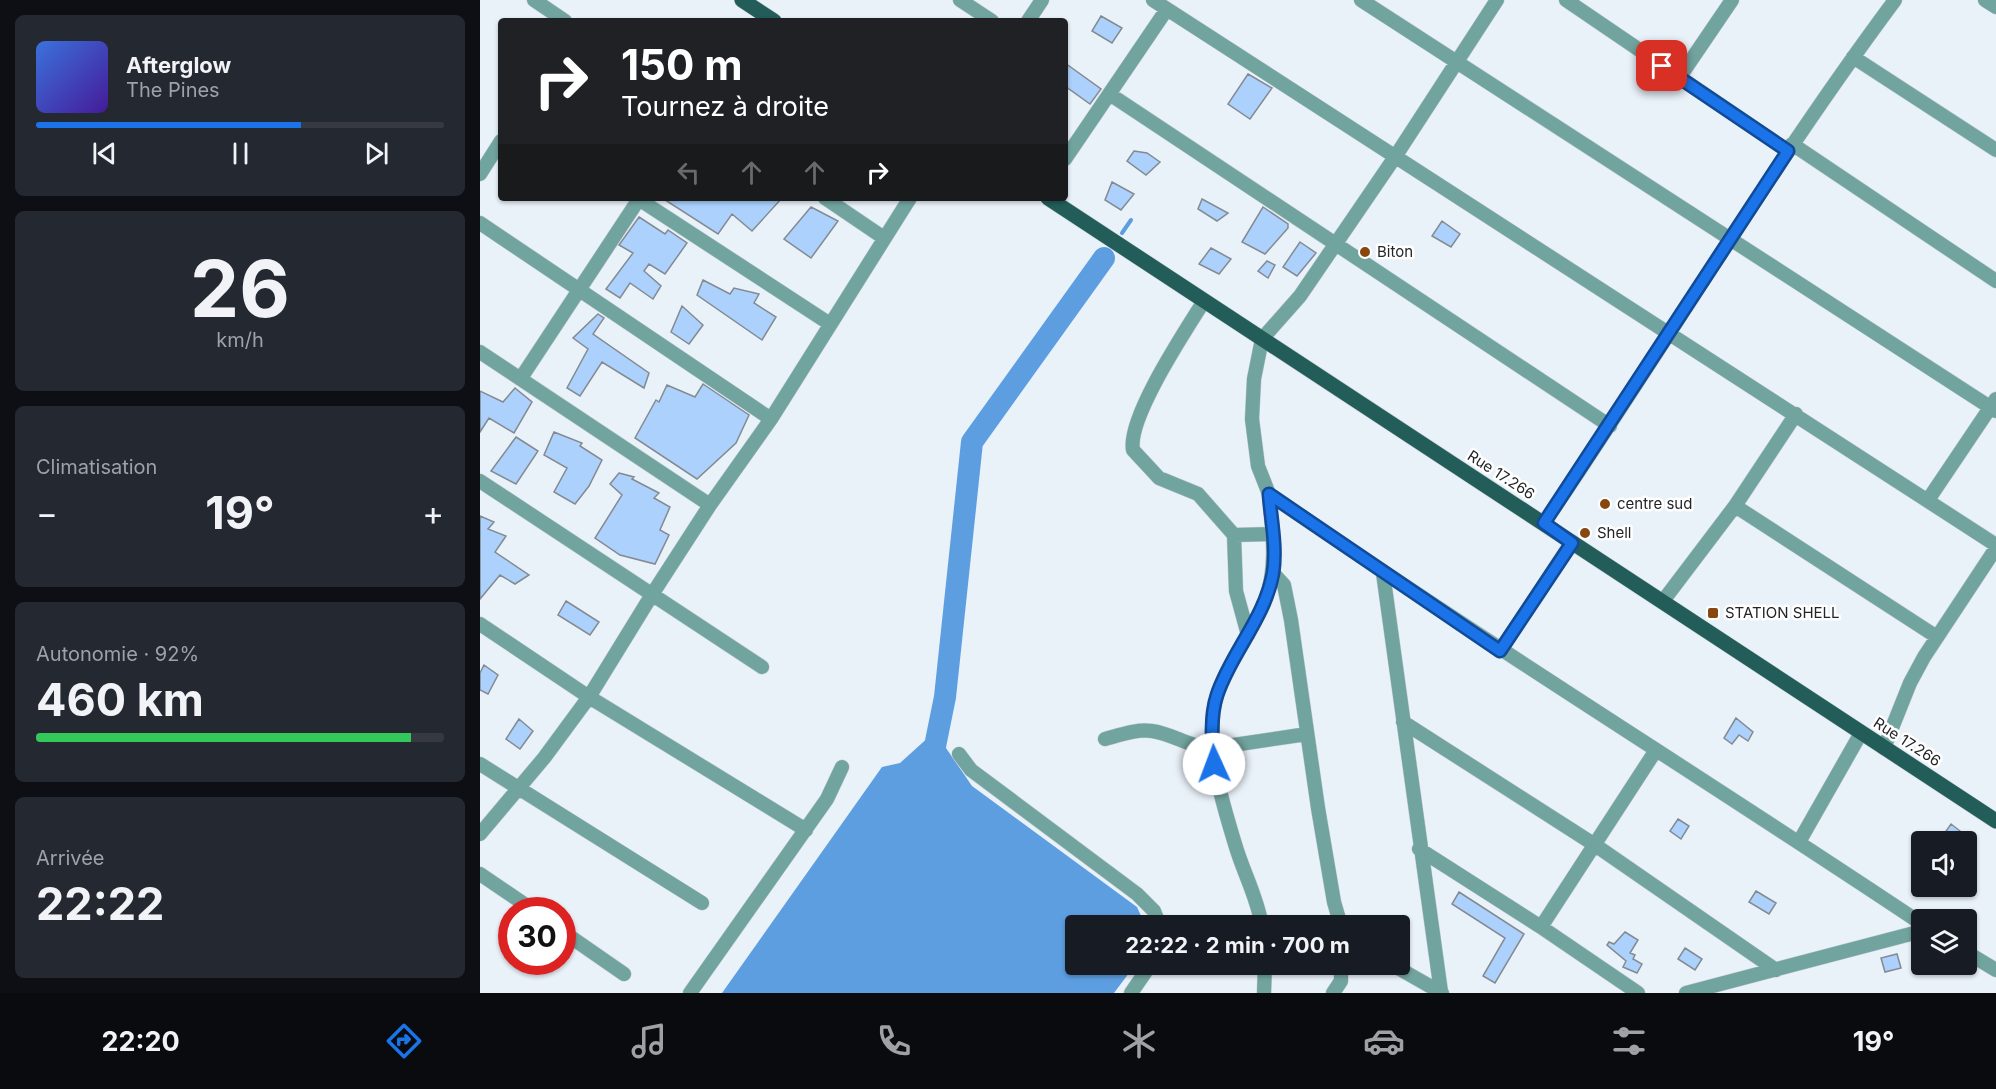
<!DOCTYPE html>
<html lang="fr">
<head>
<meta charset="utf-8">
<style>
  body { margin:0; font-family:Inter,sans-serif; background:#242831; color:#f1f3f6; height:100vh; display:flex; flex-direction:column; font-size:22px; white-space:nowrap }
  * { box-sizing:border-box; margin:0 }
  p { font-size:20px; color:#9ea1a6 }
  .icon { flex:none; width:33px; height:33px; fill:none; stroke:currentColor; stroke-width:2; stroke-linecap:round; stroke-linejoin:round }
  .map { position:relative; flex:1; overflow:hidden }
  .drawer { display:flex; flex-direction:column; gap:15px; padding:15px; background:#0d0f14; width:480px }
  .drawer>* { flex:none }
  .guide { position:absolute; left:18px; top:18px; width:570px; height:183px; border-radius:6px; box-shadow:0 2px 4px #0004; background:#202124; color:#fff; overflow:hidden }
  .fabs { position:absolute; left:1431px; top:831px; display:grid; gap:12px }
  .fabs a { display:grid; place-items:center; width:66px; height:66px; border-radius:6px; background:#171b24; box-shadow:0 2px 4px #0004; font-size:30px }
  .speed { position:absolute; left:18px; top:897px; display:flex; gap:12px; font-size:30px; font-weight:700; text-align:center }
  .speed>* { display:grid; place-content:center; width:78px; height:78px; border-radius:50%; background:#171b24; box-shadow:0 2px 4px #0004; line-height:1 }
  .speed .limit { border:9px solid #d22; background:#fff; color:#111 }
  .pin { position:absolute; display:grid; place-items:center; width:51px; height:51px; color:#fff; margin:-26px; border-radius:12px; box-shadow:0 3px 9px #0006 }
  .me { position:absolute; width:66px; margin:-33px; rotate:358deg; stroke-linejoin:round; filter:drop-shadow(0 0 4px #0008) }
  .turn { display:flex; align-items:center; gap:21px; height:126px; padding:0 24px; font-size:27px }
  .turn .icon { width:78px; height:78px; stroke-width:2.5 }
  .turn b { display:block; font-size:42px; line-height:51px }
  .lanes { display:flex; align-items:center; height:57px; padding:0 24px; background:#0003; justify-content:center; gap:30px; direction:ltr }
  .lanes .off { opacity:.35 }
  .big { font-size:45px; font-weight:700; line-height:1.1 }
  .drawer .tile { flex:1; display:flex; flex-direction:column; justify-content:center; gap:9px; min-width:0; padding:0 21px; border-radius:9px; background:#242831 }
  .drawer .dial { align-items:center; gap:0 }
  .dial b { font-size:78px; line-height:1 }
  .song { display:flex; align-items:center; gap:18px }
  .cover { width:72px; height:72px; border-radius:9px; background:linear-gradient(135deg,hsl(220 70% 55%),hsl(260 70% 35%)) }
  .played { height:6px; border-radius:3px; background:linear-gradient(90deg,#1a73e8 65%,#363941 65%) }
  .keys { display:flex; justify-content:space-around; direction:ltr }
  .heat { display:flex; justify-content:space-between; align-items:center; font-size:33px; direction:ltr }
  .charge { height:9px; border-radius:4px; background:linear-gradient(90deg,#34c759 92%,#363941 0) }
  .trip { position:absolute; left:585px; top:915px; width:345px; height:60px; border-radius:6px; background:#171b24; box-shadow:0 2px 4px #0004; font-weight:700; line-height:60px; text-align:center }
  .menu { display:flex; height:96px; justify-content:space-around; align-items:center; background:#090b0e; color:#9ea1a6 }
  .menu .icon { width:42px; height:42px }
  .menu .current { color:#1a73e8 }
  .menu b { font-size:27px; color:#f1f3f6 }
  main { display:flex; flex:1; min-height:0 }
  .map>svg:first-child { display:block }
</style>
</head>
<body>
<main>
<section class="drawer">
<div class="tile">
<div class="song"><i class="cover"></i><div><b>Afterglow</b><p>The Pines</p></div></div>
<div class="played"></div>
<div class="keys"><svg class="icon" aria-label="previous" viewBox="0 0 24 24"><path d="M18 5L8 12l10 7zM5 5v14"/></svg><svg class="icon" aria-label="pause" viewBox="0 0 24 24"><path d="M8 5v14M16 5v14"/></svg><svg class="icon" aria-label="next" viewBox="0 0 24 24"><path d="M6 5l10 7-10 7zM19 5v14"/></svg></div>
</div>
<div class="tile dial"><b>26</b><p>km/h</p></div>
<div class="tile"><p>Climatisation</p>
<div class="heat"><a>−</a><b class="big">19°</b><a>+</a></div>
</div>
<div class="tile"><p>Autonomie · 92%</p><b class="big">460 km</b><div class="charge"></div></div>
<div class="tile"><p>Arrivée</p><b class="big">22:22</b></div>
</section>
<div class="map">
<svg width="1516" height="993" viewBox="0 0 1516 993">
  <rect width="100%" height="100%" fill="#e9f1f9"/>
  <path fill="#5d9ee1" d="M451,735L464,738L466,748L492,786L657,907L665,925L596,926V964L655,965L634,993H242L402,767L420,763Z"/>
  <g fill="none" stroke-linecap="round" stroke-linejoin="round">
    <path stroke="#5d9ee1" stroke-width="4" d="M642,233L651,220"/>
    <path stroke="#5d9ee1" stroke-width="22" d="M451,766L465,697L492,442L624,258"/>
  </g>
  <path fill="#acd1fc" stroke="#838a92" stroke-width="1.5" d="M621,16L642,28L632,43L612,31Z
    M585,63L621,89L610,104L585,86Z
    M768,74L792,88L770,119L748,104Z
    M654,151L667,153L680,162L666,175L647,161Z
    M632,182L654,194L641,210L625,200Z
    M182,198H302L272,231L252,214L238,234Z
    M722,199L748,213L737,221L718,209Z
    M331,207L358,221L331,258L304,239Z
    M783,207L808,224V228L785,254L762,242Z
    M159,217L185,234L188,230L207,243L185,274L169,264L164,271L181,286L173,299L150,283L140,298L126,289L153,253L139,245Z
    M962,221L980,234L971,247L952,236Z
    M820,242L836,253L817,276L803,267Z
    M731,248L751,259L739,274L719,264Z
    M787,261L795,265L788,278L778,271Z
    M223,280L250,294L254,288L279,294L274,303L296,317L282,340L217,295Z
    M202,306L223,325L209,344L191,332Z
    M118,314L124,318L113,334L169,373L164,388L122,362L100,396L87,388L108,349L93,338Z
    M223,384L269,415L256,443L217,479L155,438L176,400L179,402L187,385L215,397Z
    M35,388L52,402L34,433L9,418L0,432V391L23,402Z
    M74,432L102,443L100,446L122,460L109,486L95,504L74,492L87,468L64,455Z
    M36,437L58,451L36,484L11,471Z
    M139,473L154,477L152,479L179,493L174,498L190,507L180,530L189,535L175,564L140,555L115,538L142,495L130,484Z
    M0,516L14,522L8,529L26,536L15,552L49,575L35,584L20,575L0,599Z
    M86,601L119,622L110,635L78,615Z
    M4,665L18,675L8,694L0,690V673Z
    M1256,718L1273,732L1268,741L1259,735L1252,744L1244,738Z
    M39,719L53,731L40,749L26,739Z
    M1198,819L1209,826L1201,839L1190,831Z
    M1471,824L1480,831L1472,840L1464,834Z
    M1276,891L1296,903L1289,914L1269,902Z
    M979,892L1044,934L1015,983L1003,976L1025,938L972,904Z
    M1145,932L1158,940L1150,953L1155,955L1153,959L1162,964L1157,973L1143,967L1146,961L1127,945L1129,942L1134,944Z
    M1205,948L1222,959L1215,970L1198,959Z
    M1417,954L1421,968L1405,972L1401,958Z"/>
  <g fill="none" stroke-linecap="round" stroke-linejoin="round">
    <defs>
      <path id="minor" d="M54,0L85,21
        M480,0L512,21
        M673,0L1516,545
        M881,0L1516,411
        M1017,0L915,157L820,296L782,339L774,379L772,419L778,466L789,494C1004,642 1225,779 1442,924
        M1086,0L1308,151
        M1505,0L1516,7
        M548,21L562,0
        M1373,57L1516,150
        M1199,78L1252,0
        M631,95L1130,426
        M1312,144L1516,281
        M585,159L687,9
        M0,174L21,141
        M157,198L350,324
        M345,198L404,238
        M0,223L291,419
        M724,301C706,330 647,418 653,450L679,478L718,494L754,535L793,534
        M0,352L230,505
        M41,378L159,199
        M0,481L282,667
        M1448,500L1516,399
        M1255,506L1457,637
        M1064,523C1182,350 1289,169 1415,0
        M754,535L756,591L768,635
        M793,573L804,585L811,620L838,808L854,902L861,926
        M903,573L961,992
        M1183,601L1255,506L1316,414
        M0,624L109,697L326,830
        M1020,651L1092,542
        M923,722L1115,845L1296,970
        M625,739C640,735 656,729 672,731C694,734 710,748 733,748L827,734
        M1404,748L1430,683L1444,657L1516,548
        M479,754L491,770L657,894L674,911L680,926
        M0,764L222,903
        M0,834L64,758L109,697L173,593L230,505L291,419L430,198
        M1319,842L1381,733
        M939,849L1061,927L1158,993
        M0,874L53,910
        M782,926C777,896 763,872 755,844C742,801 729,760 733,714C738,672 772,637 786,598C798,564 792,530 789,494
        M1061,927L1176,750
        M82,931L144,974
        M1486,952L1516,970
        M911,964L962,993
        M210,993L347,799L362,767
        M651,993L671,964
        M784,993L785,964
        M853,993L861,981V964
        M1206,993L1442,931"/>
      <path id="major" d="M262,0L294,21
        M568,198L1516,821"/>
    </defs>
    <use href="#minor" stroke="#c5ccd4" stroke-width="15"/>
    <use href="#major" stroke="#c5ccd4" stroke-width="16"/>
    <use href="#minor" stroke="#72a49f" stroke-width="14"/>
    <use href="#major" stroke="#225d59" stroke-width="15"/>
  </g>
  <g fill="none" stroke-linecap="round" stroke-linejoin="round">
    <defs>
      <path id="route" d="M734,764C732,743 730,716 737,695C751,653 785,618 793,573C797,547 791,520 789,494L1020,651L1092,543L1064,523L1308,151L1182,66"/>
    </defs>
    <use href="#route" stroke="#114b97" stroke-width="15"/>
    <use href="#route" stroke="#1a73e8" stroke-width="10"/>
  </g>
  <g fill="#87470e" stroke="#fff" stroke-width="2">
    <circle cx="885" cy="252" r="6"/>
    <circle cx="1125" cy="504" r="6"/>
    <circle cx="1105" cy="533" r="6"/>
    <rect x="1227" y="607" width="12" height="12" rx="3"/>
  </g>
  <g text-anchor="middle" stroke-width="5" stroke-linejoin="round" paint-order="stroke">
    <g font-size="15" fill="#232629" stroke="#fff" text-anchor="start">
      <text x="897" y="257">Biton</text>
      <text x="1137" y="509">centre sud</text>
      <text x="1117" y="538">Shell</text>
      <text x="1245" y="618">STATION SHELL</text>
    </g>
    <g font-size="15" fill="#232629" stroke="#fff">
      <text transform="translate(1021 475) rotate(33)" y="5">Rue 17.266</text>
      <text transform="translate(1427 742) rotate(33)" y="5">Rue 17.266</text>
    </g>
  </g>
</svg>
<div class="fabs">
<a><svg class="icon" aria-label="sound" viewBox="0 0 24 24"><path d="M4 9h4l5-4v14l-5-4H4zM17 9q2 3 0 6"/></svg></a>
<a><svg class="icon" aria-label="layers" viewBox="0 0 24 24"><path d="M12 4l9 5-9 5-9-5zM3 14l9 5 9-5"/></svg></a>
</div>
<div class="speed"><div class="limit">30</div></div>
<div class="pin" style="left:1182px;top:66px;background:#d93025"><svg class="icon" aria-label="arrive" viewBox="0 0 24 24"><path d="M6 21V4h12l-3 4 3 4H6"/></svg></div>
<svg class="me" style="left:734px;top:764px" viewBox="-20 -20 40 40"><circle r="19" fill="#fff"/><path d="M0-13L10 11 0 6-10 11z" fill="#1a73e8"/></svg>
<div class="trip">22:22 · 2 min · 700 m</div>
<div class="guide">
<div class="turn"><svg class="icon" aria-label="right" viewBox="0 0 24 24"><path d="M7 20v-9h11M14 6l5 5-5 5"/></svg><div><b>150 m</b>Tournez à droite</div></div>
<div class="lanes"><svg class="icon off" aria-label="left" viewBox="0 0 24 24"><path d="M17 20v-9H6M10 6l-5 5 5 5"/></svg><svg class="icon off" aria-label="ahead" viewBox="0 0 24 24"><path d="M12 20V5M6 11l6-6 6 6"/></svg><svg class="icon off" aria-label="ahead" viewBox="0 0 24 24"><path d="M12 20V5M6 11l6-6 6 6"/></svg><svg class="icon" aria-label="right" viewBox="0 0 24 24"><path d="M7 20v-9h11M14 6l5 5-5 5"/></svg></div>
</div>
</div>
</main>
<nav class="menu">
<b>22:20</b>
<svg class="icon current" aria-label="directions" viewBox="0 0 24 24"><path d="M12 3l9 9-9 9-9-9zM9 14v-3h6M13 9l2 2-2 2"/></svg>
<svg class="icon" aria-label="music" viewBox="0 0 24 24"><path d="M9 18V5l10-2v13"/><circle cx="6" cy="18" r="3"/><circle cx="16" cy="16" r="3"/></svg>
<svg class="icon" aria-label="phone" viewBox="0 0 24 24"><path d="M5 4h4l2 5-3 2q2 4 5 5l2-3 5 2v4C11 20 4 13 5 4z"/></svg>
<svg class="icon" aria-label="climate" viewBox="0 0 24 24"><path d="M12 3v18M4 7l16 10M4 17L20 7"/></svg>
<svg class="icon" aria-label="car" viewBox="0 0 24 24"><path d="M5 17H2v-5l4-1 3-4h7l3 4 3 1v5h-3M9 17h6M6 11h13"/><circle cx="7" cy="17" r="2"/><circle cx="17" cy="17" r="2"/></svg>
<svg class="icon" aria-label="filters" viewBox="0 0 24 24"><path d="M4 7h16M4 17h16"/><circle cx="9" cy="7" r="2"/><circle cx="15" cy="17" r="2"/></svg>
<b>19°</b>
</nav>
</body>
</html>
